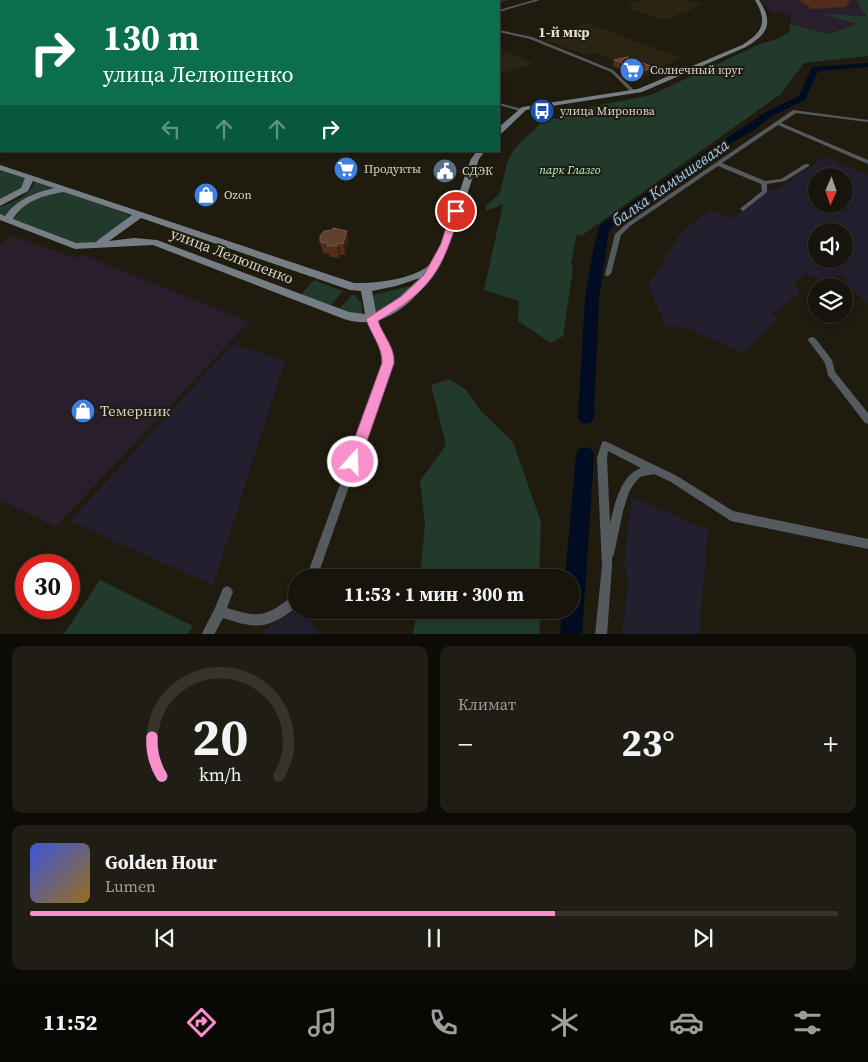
<!DOCTYPE html>
<html lang="ru">
<head>
<meta charset="utf-8">
<style>
  body { margin:0; font-family:"Source Serif 4",serif; background:#201d14; color:#f1f3f6; height:100vh; display:flex; flex-direction:column; font-size:19px; white-space:nowrap }
  * { box-sizing:border-box; margin:0 }
  p { font-size:16px; color:#9e9e9d }
  .icon { flex:none; width:28px; height:28px; fill:none; stroke:currentColor; stroke-width:2; stroke-linecap:round; stroke-linejoin:round }
  .map { position:relative; height:634px; overflow:hidden }
  .sheet { display:flex; flex-direction:column; gap:12px; padding:12px; background:#0d0b06; flex:1 }
  .sheet>* { flex:none }
  .banner { position:absolute; left:0px; top:0px; width:500px; height:152px; box-shadow:0 2px 8px #0003,0 0 0 1px #36332c; background:#0b6e4f; color:#fff; overflow:hidden }
  .needle { width:32px; rotate:182deg }
  .controls { position:absolute; left:808px; top:168px; display:grid; gap:10px }
  .controls a { display:grid; place-items:center; width:45px; height:45px; border-radius:50%; background:#17140b; box-shadow:0 2px 8px #0003,0 0 0 1px #36332c; font-size:25px }
  .speed { position:absolute; left:15px; top:554px; display:flex; gap:10px; font-size:25px; font-weight:700; text-align:center }
  .speed>* { display:grid; place-content:center; width:65px; height:65px; border-radius:50%; background:#17140b; box-shadow:0 2px 8px #0003,0 0 0 1px #36332c; line-height:1 }
  .speed .limit { border:8px solid #d22; background:#fff; color:#111 }
  .pin { position:absolute; display:grid; place-items:center; width:42px; height:42px; color:#fff; margin:-21px; border:2px solid #fff; border-radius:50%; box-shadow:0 1px 5px #0007 }
  .me { position:absolute; width:55px; margin:-28px; rotate:20deg; stroke-linejoin:round; filter:drop-shadow(0 0 4px #0008) }
  .turn { display:flex; align-items:center; gap:18px; height:105px; padding:0 20px; font-size:22px }
  .turn .icon { width:65px; height:65px; stroke-width:2.5 }
  .turn b { display:block; font-size:35px; line-height:42px }
  .lanes { display:flex; align-items:center; height:48px; padding:0 20px; background:#0003; justify-content:center; gap:25px; direction:ltr }
  .lanes .off { opacity:.35 }
  .big { font-size:38px; font-weight:700; line-height:1.1 }
  .sheet .card { flex:1; display:flex; flex-direction:column; justify-content:center; gap:8px; min-width:0; padding:0 18px; border-radius:10px; background:#201d14 }
  .sheet .dial { align-items:center; gap:0 }
  .dial svg { height:130px; overflow:visible; fill:none; stroke:#36332c; stroke-width:7; stroke-linecap:round; text-anchor:middle }
  .dial text { fill:#f1f3f6; stroke:none }
  .song { display:flex; align-items:center; gap:15px }
  .cover { width:60px; height:60px; border-radius:8px; background:linear-gradient(135deg,hsl(230 70% 55%),hsl(40 70% 35%)) }
  .played { height:5px; border-radius:2px; background:linear-gradient(90deg,#f890cc 65%,#36332c 65%) }
  .keys { display:flex; justify-content:space-around; direction:ltr }
  .heat { display:flex; justify-content:space-between; align-items:center; font-size:28px; direction:ltr }
  .sheet .tiles { flex:1; display:grid; gap:12px; grid-template-columns:1fr 1fr }
  .card:last-child { grid-column:span 2 }
  .trip { position:absolute; left:288px; top:569px; width:292px; height:50px; border-radius:25px; background:#17140b; box-shadow:0 2px 8px #0003,0 0 0 1px #36332c; font-weight:700; line-height:50px; text-align:center }
  .dock { display:flex; height:80px; justify-content:space-around; align-items:center; background:#090804; color:#9e9e9d }
  .dock .icon { width:35px; height:35px }
  .dock .selected { color:#f890cc }
  .dock b { font-size:22px; color:#f1f3f6 }
  .map>svg:first-child { display:block }
</style>
</head>
<body>
<div class="map">
<svg width="868" height="635" viewBox="0 0 868 635">
  <rect width="100%" height="100%" fill="#1f1b0f"/>
  <path fill="#281e2c" d="M760,0H856L867,16L825,15L858,23L828,34L790,24V13L772,12Z
    M13,236L75,258L82,254L249,322L56,527L0,500V245Z"/>
  <path fill="#231f2f" fill-rule="evenodd" d="M824,157L868,175V303L849,288L844,276L827,277L821,281L806,273L794,283L800,293L772,314L778,319L742,353L687,328L666,326L648,286L680,234L710,209L732,219L767,191L778,189ZM816,176H844V204H816ZM816,231H844V259H816Z
    M233,344L285,361L213,585L70,521Z
    M632,497L708,530L699,634H622L629,581L624,562Z
    M296,609L306,610L318,634H258Z"/>
  <path fill="#2a2412" d="M642,0H683L704,4L665,20L630,9L632,6L627,4Z
    M586,23L682,58L660,67L643,61L637,63L615,61L597,53L586,55L544,40Z
    M499,48L512,54L534,64L499,74Z"/>
  <path fill="#213a2b" d="M0,0H508L499,3L1,1V62Z
    M856,0H868V56L804,63L781,94L581,236L577,234L571,263L573,268L563,336L551,343L518,321L519,301L484,290L503,204L486,211V206L500,193L507,163L514,149L547,117C556,121 562,118 570,113L568,111L651,95L760,44L777,39L789,32L790,24L828,34L857,24L821,14L866,16Z
    M0,169L25,177L27,181L23,189L0,201Z
    M36,180L59,189C37,192 19,199 4,216L0,214V207C15,202 30,195 36,180Z
    M66,192L129,215L128,218L94,243L77,245L14,220C20,202 48,192 66,192Z
    M314,280L343,291L330,306L301,295Z
    M410,286L411,290L377,314L372,295Z
    M353,294L362,303V317L339,309Z
    M449,379L466,390L481,411L513,442L541,522L539,577H420L425,524L420,481L446,445L431,385Z
    M100,580L193,626L188,634H64Z
    M417,610H539L540,634H413Z"/>
  <g fill="none" stroke-linecap="round" stroke-linejoin="round">
    <path fill="#000c21" fill-rule="evenodd" d="M868,63V67L818,71L805,100L774,115L754,130L720,150L609,230L599,298L594,417L592,422L586,424L580,422L578,417L585,298L593,251L600,225L714,146L768,111L799,96L812,67Z
      M585,447L591,449L594,455L582,635H560L562,610H571V578H565L576,455L579,449Z"/>
    <path fill="#555a5f" fill-rule="evenodd" d="M534,0H540L499,12V10Z
      M499,30L532,37L613,70L636,92L632,93L611,72L530,39L499,32Z
      M0,76H1V78H0Z
      M499,103L522,109V110L520,111L499,105Z
      M793,110L868,120V122L796,113L781,123L868,160V164L778,125L722,163L765,181L781,179L805,164H809V166L785,181L767,184V192L743,211L740,209L741,208L762,191L761,184L718,166L630,226L621,235L611,274L608,276H606L605,274L615,234L626,224Z
      M372,316L375,317L389,346L392,363L317,578H306L384,363C384,347 374,334 368,319L369,317Z
      M812,337L815,338L832,360L835,372L868,413V424L865,423L828,375L825,363L808,340L809,338Z
      M605,441L677,476L733,511L868,539V549L731,521L671,482L654,474L640,477L634,484L629,492L623,511L614,554L612,558V566L607,635H595L602,566L597,458L602,442ZM608,451L641,468C620,476 615,504 610,523L607,458Z
      M227,586L231,588L233,592L227,608C248,614 260,619 279,606C285,602 290,598 296,595V608C266,630 257,629 223,618L214,635H201L215,608L223,588Z"/>
    <path fill="#767e85" fill-rule="evenodd" d="M755,0H759C774,23 768,34 746,47L642,92L526,110L502,133H499V127L522,107L638,89L742,45C763,32 768,22 755,0Z
      M477,151H485L479,159C460,212 450,266 407,304C387,320 369,327 344,319L153,245L75,249L0,220V214L5,216C17,199 35,193 54,188L33,181L28,191L0,206V199L21,188L25,178L0,170V165L354,283C375,284 412,279 428,266C441,255 463,179 471,159ZM64,192L132,215L98,240L96,242L76,243L13,219C24,201 44,195 64,192ZM141,218L350,290L361,291L365,314L349,312L157,240L134,238L109,241ZM420,278L394,302L376,312L372,291L396,286Z"/>
  </g>
  <path fill="#522d19" d="M799,0H850L846,7L812,9Z
    M614,60L652,73L642,78L613,66Z
    M332,230L349,242L345,255H340L339,258L330,257L329,254L323,253L320,242Z"/>
  <path fill="#381e0d" d="M654,67L652,73L642,78L644,71Z
    M347,231L349,242L345,255L343,244Z
    M338,243L340,255L339,258L337,246Z"/>
  <path fill="#603f2c" stroke="#735645" d="M627,57L654,67L644,71L614,60Z
    M333,228L347,231L343,244L338,243L337,246H327L328,243L320,242V236L324,231L332,230Z"/>
  <path fill="#f890cc" stroke="#a15e85" d="M452,209L460,211C442,271 433,288 378,321C383,336 395,347 394,363L358,467L353,469L348,467L346,462L382,363C383,348 371,334 366,319L402,296L424,275L441,244Z"/>
  <defs>
    <symbol id="supermarket-disc" viewBox="-11 -11 22 22"><circle r="9.5" fill="#3f7fe0" stroke="#1f1b0f"/><path d="M-6-5.5h2.5l.6 2H6L4.5 2H-2.5L-4.4-4H-6ZM-1.5 3.2a1.3 1.3 0 1 0 .1 0ZM3 3.2a1.3 1.3 0 1 0 .1 0Z" fill="#fff"/></symbol>
    <symbol id="bus-disc" viewBox="-11 -11 22 22"><circle r="9.5" fill="#1a4fb4" stroke="#1f1b0f"/><path d="M-5-6H5V4H4V6H2V4H-2V6H-4V4H-5ZM-3.5-4V0h7V-4ZM-3.5 1.2v1.5H-2V1.2ZM2 1.2v1.5H3.5V1.2Z" fill="#fff"/></symbol>
    <symbol id="civic-disc" viewBox="-11 -11 22 22"><circle r="9.5" fill="#5c6f8a" stroke="#1f1b0f"/><path d="M-.6-6.5H3V-4.5H.6V-3L4-1V1h2V6H-6V1h2V-1L-.6-3ZM-1.2 2.5V6h2.4V2.5Z" fill="#fff"/></symbol>
    <symbol id="shop-disc" viewBox="-11 -11 22 22"><circle r="9.5" fill="#3f7fe0" stroke="#1f1b0f"/><path d="M-5-2.5h2.3a2.7 3.5 0 0 1 5.4 0H5L5.5 6h-11ZM-1.5-2.5h3a1.5 2.3 0 0 0-3 0Z" fill="#fff"/></symbol>
  </defs>
  <g fill-rule="evenodd">
    <use href="#supermarket-disc" x="618" y="56" width="28" height="28"/>
    <use href="#bus-disc" x="528" y="97" width="28" height="28"/>
    <use href="#supermarket-disc" x="332" y="155" width="28" height="28"/>
    <use href="#civic-disc" x="431" y="157" width="28" height="28"/>
    <use href="#shop-disc" x="192" y="181" width="28" height="28"/>
    <use href="#shop-disc" x="69" y="397" width="28" height="28"/>
  </g>
  <g text-anchor="middle" stroke-width="4" stroke-linejoin="round" paint-order="stroke">
    <g font-size="12" fill="#d7d4cc" stroke="#1f1b0f" text-anchor="start">
      <text x="650" y="74">Солнечный круг</text>
      <text x="560" y="115">улица Миронова</text>
      <text x="364" y="173">Продукты</text>
      <text x="462" y="175">СДЭК</text>
      <text x="224" y="199">Ozon</text>
    </g>
    <g font-size="12" font-style="italic" fill="#abf6c8" stroke="#1f1b0f">
      <text x="570" y="174">парк Глазго</text>
    </g>
    <g font-size="14" font-weight="bold" fill="#e3dece" stroke="#1f1b0f">
      <text x="564" y="37">1-й мкр</text>
    </g>
    <g font-size="15" fill="#d7d4cc" stroke="#1f1b0f">
      <text transform="translate(232 256) rotate(21)" y="5">улица Лелюшенко</text>
    </g>
    <g font-size="15" fill="#d7d4cc" stroke="#1f1b0f" text-anchor="start">
      <text x="100" y="416">Темерник</text>
    </g>
    <g font-size="16" font-style="italic" fill="#9ecbf7" stroke="#1f1b0f">
      <text transform="translate(670 182) rotate(-35)" y="6">балка Камышеваха</text>
    </g>
  </g>
</svg>
<div class="controls">
<a><svg class="needle" viewBox="-14 -14 28 28"><path d="M0-13l5 13h-10z" fill="#e53935"/><path d="M0 13l5-13h-10z" fill="#9e9e9d"/></svg></a>
<a><svg class="icon" aria-label="sound" viewBox="0 0 24 24"><path d="M4 9h4l5-4v14l-5-4H4zM17 9q2 3 0 6"/></svg></a>
<a><svg class="icon" aria-label="layers" viewBox="0 0 24 24"><path d="M12 4l9 5-9 5-9-5zM3 14l9 5 9-5"/></svg></a>
</div>
<div class="speed"><div class="limit">30</div></div>
<div class="pin" style="left:456px;top:211px;background:#d93025"><svg class="icon" aria-label="arrive" viewBox="0 0 24 24"><path d="M6 21V4h12l-3 4 3 4H6"/></svg></div>
<svg class="me" style="left:353px;top:462px" viewBox="-20 -20 40 40"><circle r="17" fill="#f890cc" stroke="#fff" stroke-width="3"/><path d="M0-11L8 9 0 5-8 9z" fill="#fff"/></svg>
<div class="trip">11:53 · 1 мин · 300 m</div>
<div class="banner">
<div class="turn"><svg class="icon" aria-label="right" viewBox="0 0 24 24"><path d="M7 20v-9h11M14 6l5 5-5 5"/></svg><div><b>130 m</b>улица Лелюшенко</div></div>
<div class="lanes"><svg class="icon off" aria-label="left" viewBox="0 0 24 24"><path d="M17 20v-9H6M10 6l-5 5 5 5"/></svg><svg class="icon off" aria-label="ahead" viewBox="0 0 24 24"><path d="M12 20V5M6 11l6-6 6 6"/></svg><svg class="icon off" aria-label="ahead" viewBox="0 0 24 24"><path d="M12 20V5M6 11l6-6 6 6"/></svg><svg class="icon" aria-label="right" viewBox="0 0 24 24"><path d="M7 20v-9h11M14 6l5 5-5 5"/></svg></div>
</div>
</div>
<section class="sheet">
<div class="tiles">
<div class="card dial"><svg viewBox="0 0 100 80">
<path d="M14 69A42 42 0 1 1 86 69"/>
<path d="M14 69A42 42 0 0 1 8 45" stroke="#f890cc"/>
<text x="50" y="56" font-size="32" font-weight="700">20</text>
<text x="50" y="72" font-size="11">km/h</text>
</svg></div>
<div class="card"><p>Климат</p>
<div class="heat"><a>−</a><b class="big">23°</b><a>+</a></div>
</div>
<div class="card">
<div class="song"><i class="cover"></i><div><b>Golden Hour</b><p>Lumen</p></div></div>
<div class="played"></div>
<div class="keys"><svg class="icon" aria-label="previous" viewBox="0 0 24 24"><path d="M18 5L8 12l10 7zM5 5v14"/></svg><svg class="icon" aria-label="pause" viewBox="0 0 24 24"><path d="M8 5v14M16 5v14"/></svg><svg class="icon" aria-label="next" viewBox="0 0 24 24"><path d="M6 5l10 7-10 7zM19 5v14"/></svg></div>
</div>
</div>
</section>
<nav class="dock">
<b>11:52</b>
<svg class="icon selected" aria-label="directions" viewBox="0 0 24 24"><path d="M12 3l9 9-9 9-9-9zM9 14v-3h6M13 9l2 2-2 2"/></svg>
<svg class="icon" aria-label="music" viewBox="0 0 24 24"><path d="M9 18V5l10-2v13"/><circle cx="6" cy="18" r="3"/><circle cx="16" cy="16" r="3"/></svg>
<svg class="icon" aria-label="phone" viewBox="0 0 24 24"><path d="M5 4h4l2 5-3 2q2 4 5 5l2-3 5 2v4C11 20 4 13 5 4z"/></svg>
<svg class="icon" aria-label="climate" viewBox="0 0 24 24"><path d="M12 3v18M4 7l16 10M4 17L20 7"/></svg>
<svg class="icon" aria-label="car" viewBox="0 0 24 24"><path d="M5 17H2v-5l4-1 3-4h7l3 4 3 1v5h-3M9 17h6M6 11h13"/><circle cx="7" cy="17" r="2"/><circle cx="17" cy="17" r="2"/></svg>
<svg class="icon" aria-label="filters" viewBox="0 0 24 24"><path d="M4 7h16M4 17h16"/><circle cx="9" cy="7" r="2"/><circle cx="15" cy="17" r="2"/></svg>
</nav>
</body>
</html>
